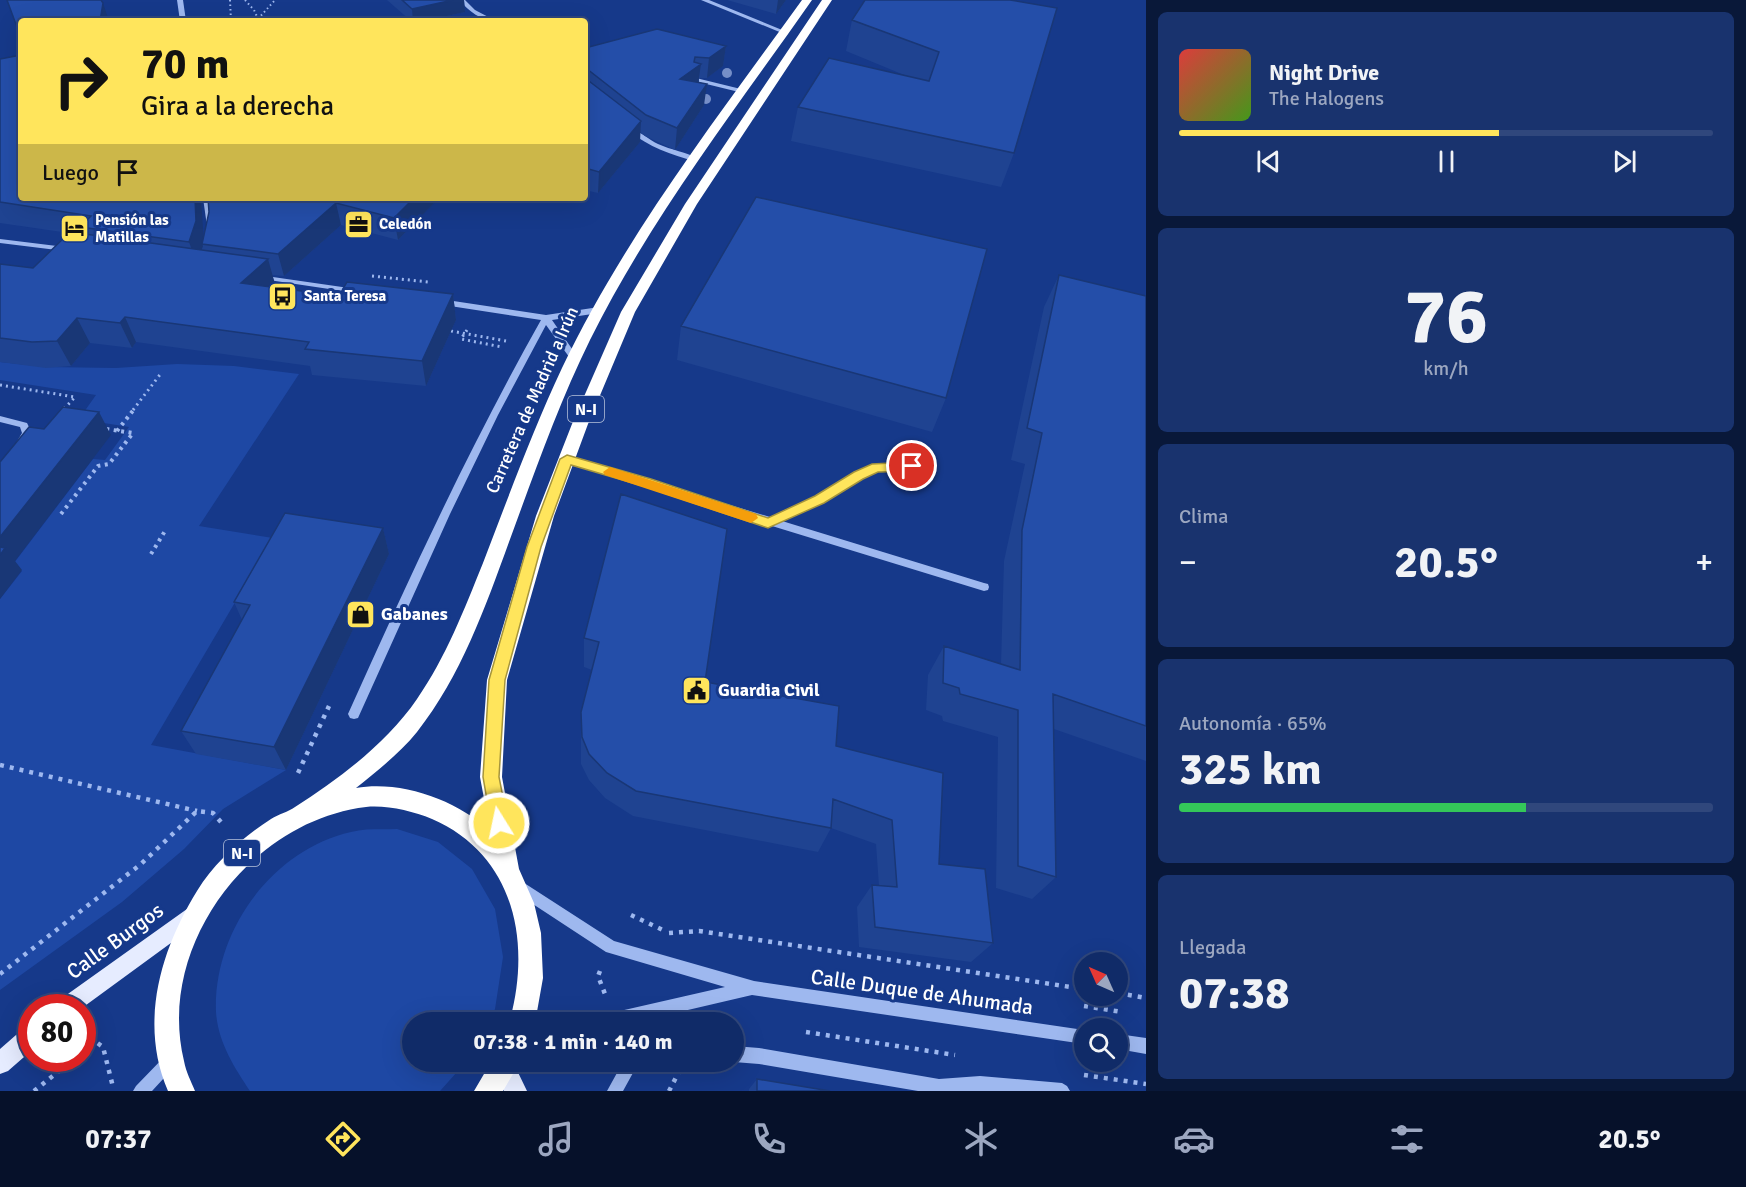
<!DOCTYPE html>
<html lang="es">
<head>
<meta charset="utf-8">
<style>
  body { margin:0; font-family:Signika,sans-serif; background:#19336e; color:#f1f3f6; height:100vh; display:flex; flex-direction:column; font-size:22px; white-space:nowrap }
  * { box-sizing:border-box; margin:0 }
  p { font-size:20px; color:#9ca7c0 }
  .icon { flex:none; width:33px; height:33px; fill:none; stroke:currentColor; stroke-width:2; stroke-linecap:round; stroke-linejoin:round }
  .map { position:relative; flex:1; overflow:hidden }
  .drawer { display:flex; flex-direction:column; gap:12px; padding:12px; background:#091839; width:600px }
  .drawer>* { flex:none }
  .banner { position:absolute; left:18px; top:18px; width:570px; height:183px; border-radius:6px; box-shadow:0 6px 24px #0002,0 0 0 2px #30477c; background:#ffe55c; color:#111; overflow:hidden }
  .needle { width:39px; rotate:315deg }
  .controls { position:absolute; left:1074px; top:952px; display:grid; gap:12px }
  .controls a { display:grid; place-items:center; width:54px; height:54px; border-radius:50%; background:#102b68; box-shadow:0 6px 24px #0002,0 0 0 2px #30477c; font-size:30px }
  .speed { position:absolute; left:18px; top:994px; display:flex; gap:12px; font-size:30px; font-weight:700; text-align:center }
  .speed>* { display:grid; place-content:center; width:78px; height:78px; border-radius:50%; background:#102b68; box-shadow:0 6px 24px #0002,0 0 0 2px #30477c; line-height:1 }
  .speed .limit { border:9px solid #d22; background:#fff; color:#111 }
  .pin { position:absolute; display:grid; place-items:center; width:51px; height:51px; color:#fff; margin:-26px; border:3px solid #fff; border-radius:50%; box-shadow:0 2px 6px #0007 }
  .me { position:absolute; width:66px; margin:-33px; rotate:350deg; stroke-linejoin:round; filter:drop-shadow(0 0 4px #0008) }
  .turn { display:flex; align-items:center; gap:21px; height:126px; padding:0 24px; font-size:27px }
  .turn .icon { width:78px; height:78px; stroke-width:2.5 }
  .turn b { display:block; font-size:42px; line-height:51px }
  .then { display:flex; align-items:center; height:57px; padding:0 24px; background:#0003; gap:12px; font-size:22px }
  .big { font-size:45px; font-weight:700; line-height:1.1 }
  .drawer .tile { flex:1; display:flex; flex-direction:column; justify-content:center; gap:9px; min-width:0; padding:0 21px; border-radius:9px; background:#19336e }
  .drawer .dial { align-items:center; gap:0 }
  .dial b { font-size:78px; line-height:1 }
  .song { display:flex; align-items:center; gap:18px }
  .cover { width:72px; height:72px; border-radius:9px; background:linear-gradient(135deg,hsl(0 70% 55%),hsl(100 70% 35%)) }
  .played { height:6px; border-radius:3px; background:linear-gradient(90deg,#ffe55c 60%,#30477c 60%) }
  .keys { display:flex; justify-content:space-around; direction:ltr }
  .heat { display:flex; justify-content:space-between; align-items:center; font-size:33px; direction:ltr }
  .charge { height:9px; border-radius:4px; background:linear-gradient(90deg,#34c759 65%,#30477c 0) }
  .trip { position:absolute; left:402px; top:1012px; width:342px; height:60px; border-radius:30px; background:#102b68; box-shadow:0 6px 24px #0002,0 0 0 2px #30477c; font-weight:700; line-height:60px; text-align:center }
  .dock { display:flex; height:96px; justify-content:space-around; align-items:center; background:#06112a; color:#9ca7c0 }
  .dock .icon { width:42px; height:42px }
  .dock .active { color:#ffe55c }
  .dock b { font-size:27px; color:#f1f3f6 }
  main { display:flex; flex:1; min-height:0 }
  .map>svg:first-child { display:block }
</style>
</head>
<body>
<main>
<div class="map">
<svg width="1146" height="1091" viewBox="0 0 1146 1091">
  <rect width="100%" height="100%" fill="#16398a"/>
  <path fill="#1e48a4" d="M0,362L45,367L116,368L177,364L234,366L299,374L199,526L273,538L151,745L286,770L223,809L184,849L122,902L0,990V599L22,571L11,567L93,459L105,460L129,427L79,419L96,395L0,380Z
    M397,829L438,842L472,869L495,909L503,957L495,1009L488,1023H412V1062H466L440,1091H250C234,1067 218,1042 216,1012C213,931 272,850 351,832C366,828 383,830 397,829Z"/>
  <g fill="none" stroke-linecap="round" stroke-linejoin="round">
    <path stroke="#9eb8ef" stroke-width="2" stroke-dasharray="1.5 3" stroke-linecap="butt" d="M230,0L231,21
      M245,0L254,10L259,21
      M258,19L275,0"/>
    <path stroke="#9eb8ef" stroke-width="3" stroke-dasharray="2 4" stroke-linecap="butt" d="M372,276L428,282
      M467,330L461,339L502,347
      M451,331L506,341
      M0,385L75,397L63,410
      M133,410L162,372"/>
    <path stroke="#9eb8ef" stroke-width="4" stroke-dasharray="3 4.5" stroke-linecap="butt" d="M63,410L65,408
      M117,431L135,408
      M61,514L98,466L109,464L133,433L106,429
      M151,554L165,531"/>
    <path stroke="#9eb8ef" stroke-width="4.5" stroke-dasharray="4 6" stroke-linecap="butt" d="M0,765L197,811
      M298,773L329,706
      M631,915L667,932
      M669,933L699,931L1084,989
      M600,971L598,976L605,994
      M0,974L141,864L197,811L213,813L221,822
      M1118,993L1146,998
      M1084,1006L1122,1012
      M806,1032L955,1055
      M82,1053L96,1042L103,1047L113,1087
      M1084,1075L1146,1084
      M34,1091L74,1059
      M669,1091L684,1062"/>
    <path fill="#9eb8ef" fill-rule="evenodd" d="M177,0H183L186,21H180Z
      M459,0H465L475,10L496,21C481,21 469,11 459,0Z
      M701,0H709L787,32L782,33Z
      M696,78L745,90L746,91L743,93L694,81V79Z
      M629,129C638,129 649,140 658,144C671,150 687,152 698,159L695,161C671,155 649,147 629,131Z
      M203,198H211L214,228L207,226Z
      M0,239L65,247L69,249L65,251L0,243Z
      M259,275L356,289L360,291L356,293L262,279H259Z
      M440,299L546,315L599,307L603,310L599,313L552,320L579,359L575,362L572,361L546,325L498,415L450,514L358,718L354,719L350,718L348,714C408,580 469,448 541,320L437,304L436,302Z
      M0,416L27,423L32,433L24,445H18L16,443L22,433L20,427L0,422Z
      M567,456L770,517L815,496L856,472L874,465L915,464L917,467L912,471L878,472L862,478L823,502L782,521L984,583L988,584L989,587L988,590L984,591L772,526L768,527L763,523L564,461L562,459L564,457Z
      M518,879L614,941L754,981L1084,1030V1044L752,995L675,1013L667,1023H651L653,1018L630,1023H591L593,1018L598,1016L725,987L606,952L513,891L511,886L513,881Z
      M1118,1034L1146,1038V1054L1118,1049Z
      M734,1046L759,1048L939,1079L980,1076L1062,1083L1067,1086L1070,1091H918L759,1064L734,1062Z
      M171,1052L176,1055L179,1060L176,1065L152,1091H133L136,1086L166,1055Z
      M623,1062H639L623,1091H607Z"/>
    <path fill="#e6ecff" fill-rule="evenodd" d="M194,904L201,907L204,914L201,921L82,1008H55L58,1001Z
      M32,1026V1050L8,1071L0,1074V1049L24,1028Z
      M496,1062H513L527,1091H504L493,1068Z"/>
    <path fill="#fff" fill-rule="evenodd" d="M802,0H812C735,110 650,219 590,340C558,405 534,474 509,542C485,608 461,676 417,732C399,754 377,771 356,788C401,780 457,800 490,831L480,777L487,680L536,516L572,424L621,312L685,204L822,0H832L697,204L635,312L588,424L554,516L507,680L502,777L519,869L534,903L541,933L543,978L535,1023H509C532,943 515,855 432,819C412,811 387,805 366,807C250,821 156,946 184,1061C186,1072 191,1081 195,1091H168C139,1024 160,951 197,891C215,862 243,837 271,819C279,814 288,812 295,807C339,779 387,743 417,699C446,657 464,610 483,563C508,498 532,432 562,368C625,236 717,118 802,0Z
      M491,1062H520L503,1091H474Z"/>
  </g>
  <g fill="#768fc8">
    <circle cx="727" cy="73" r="5"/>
    <circle cx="706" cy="99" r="5"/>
  </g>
  <path fill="#1f4391" d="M387,0H464L465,12L424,21H411Z
    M727,0H786L776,14Z
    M1010,0L1014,153L1001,187L791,141L798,107L909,77L846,51L852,20Z
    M726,46L723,66L707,78H699V82L704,105L675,150L645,136L640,132V142L598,193L585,190V48Z
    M0,59L201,198L203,238L209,212L208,198H439L398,240L341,225L284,276L272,275L275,284L273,287L339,296L453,294L456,320L426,386L312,375L310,366L136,342L132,348L90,343L71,366L46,368L0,362V264L33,268L69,233L0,223Z
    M1059,275L1146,296V761L1054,729L1056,877L1032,899L996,888L998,737L943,721L942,716L926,710L928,675L944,646L1001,664L1004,561L1025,464L1011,460L1044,307Z
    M681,326L946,398L932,432L677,360Z
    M621,494L705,682L836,746L939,864L993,943L971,962L859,947L857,907L872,885L879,886L876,844L831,828L818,852L633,816L605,798L589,780L581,764V712L592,670L584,667V638Z
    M383,528L389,554L286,770L196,754L181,731L242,620L234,602Z
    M757,1079L830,1091H749V1089Z"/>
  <path fill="#193776" d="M453,0H464L465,12L424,21H413L412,9Z
    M778,0H786L776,14Z
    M103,3L109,21H100Z
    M726,46L723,66L707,78L709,58Z
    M701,64L698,84L680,79Z
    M707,84L704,105L675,150L677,128Z
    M641,121L640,142L598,193L599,172Z
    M195,198H201L204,243L202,244L203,246L197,264L189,242Z
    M414,198H439L398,240L394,218Z
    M336,203L341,225L284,276L278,254Z
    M268,259L275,284L249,308L241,283Z
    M453,294L456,320L426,386L422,361Z
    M125,317L136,342L132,348L120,323Z
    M77,318L90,343L71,366L57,341Z
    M99,412L111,435L15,561L22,570L0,599V537Z
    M383,528L389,554L286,770L274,747Z"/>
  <path fill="#244ea9" stroke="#193776" stroke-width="1.5" d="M7,0H101L103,3L100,21H21V38Z
    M402,0H453L412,9Z
    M865,0H1010L1057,8L1014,153L798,107L829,58L929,81L939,52L852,20Z
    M657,29L726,46L709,58L695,57L694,62L701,64L680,79L707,84L677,128L646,115L587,69H585V48Z
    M21,55V198H195L196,221L189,242L80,227L91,216L0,202V59Z
    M585,78L641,121L599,172L585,168Z
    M756,197L987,249L946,398L681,326Z
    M208,198H414L394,218L336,203L278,254L202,244L209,212Z
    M70,232L268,259L241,283L339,296L347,282L453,294L422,361L305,349L309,342L125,317L120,323L77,318L57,341L32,342L0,338V264L33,268Z
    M1059,275L1146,296V726L1053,694L1056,877L1018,866V710L960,694L959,688L943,683L944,646L1020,670L1022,530L1042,433L1027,428Z
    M63,407L99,412L0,537V462L29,427L44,429Z
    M621,494L727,529L705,682L839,706L836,746L943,773L939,864L985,869L993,943L875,927L872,885L897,887L892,820L833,799L831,828L636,791L607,773L589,754L582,737L581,712L599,642L584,638Z
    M285,513L383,528L274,747L181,731L250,605L234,602Z
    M0,547L5,548L0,555Z
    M757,1079L830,1091H757Z"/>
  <path fill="#ffe55c" stroke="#a6953c" stroke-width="1.5" d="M567,455L651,479L768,518L815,496L854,472L872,464L912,462L918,466L912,471L878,472L863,479L824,503L768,528L643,486L571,465L541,547L505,680L499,777L508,823L505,829L499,831L493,829L491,823L483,777L489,680L527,547L560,459Z"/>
  <path fill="#f59e0b" d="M610,467L756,514L758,518L751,523L605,475L603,472Z"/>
  <defs>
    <symbol id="office-square" viewBox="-11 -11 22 22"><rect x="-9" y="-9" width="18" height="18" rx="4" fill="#ffe55c" stroke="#16398a"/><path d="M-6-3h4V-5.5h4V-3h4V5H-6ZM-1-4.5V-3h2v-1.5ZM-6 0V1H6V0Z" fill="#111"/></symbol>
    <symbol id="hotel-square" viewBox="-11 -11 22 22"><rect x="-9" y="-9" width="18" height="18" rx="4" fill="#ffe55c" stroke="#16398a"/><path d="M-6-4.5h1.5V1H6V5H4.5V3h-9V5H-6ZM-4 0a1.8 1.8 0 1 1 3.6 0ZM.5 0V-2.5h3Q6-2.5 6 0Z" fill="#111"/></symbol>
    <symbol id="bus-square" viewBox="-11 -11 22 22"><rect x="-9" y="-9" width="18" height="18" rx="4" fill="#ffe55c" stroke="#16398a"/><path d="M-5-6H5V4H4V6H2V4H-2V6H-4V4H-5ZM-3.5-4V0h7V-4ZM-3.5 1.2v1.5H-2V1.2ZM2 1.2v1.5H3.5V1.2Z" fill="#111"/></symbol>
    <symbol id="shop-square" viewBox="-11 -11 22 22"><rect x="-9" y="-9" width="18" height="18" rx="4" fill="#ffe55c" stroke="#16398a"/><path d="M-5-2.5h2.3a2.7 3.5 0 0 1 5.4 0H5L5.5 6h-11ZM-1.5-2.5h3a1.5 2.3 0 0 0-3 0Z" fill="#111"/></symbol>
    <symbol id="civic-square" viewBox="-11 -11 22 22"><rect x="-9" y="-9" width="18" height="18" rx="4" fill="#ffe55c" stroke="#16398a"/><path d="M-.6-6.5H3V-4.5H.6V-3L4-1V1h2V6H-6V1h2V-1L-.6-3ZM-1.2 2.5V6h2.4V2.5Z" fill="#111"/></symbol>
  </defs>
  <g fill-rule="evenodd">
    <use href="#office-square" x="342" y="208" width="33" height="33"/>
    <use href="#hotel-square" x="58" y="212" width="33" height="33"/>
    <use href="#bus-square" x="266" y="280" width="33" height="33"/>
    <use href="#shop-square" x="344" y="598" width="33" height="33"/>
    <use href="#civic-square" x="680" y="674" width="33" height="33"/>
  </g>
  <g text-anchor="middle" stroke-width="6" stroke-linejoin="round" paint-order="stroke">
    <g font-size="15" font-weight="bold" fill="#fff" stroke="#16398a" text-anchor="start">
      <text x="95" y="225">Pensión las<tspan x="95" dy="17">Matillas</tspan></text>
      <text x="379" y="229">Celedón</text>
      <text x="304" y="301">Santa Teresa</text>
    </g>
    <g fill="#16398a" stroke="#b9c4dc" stroke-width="1.5">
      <rect x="568" y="396" width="36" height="26" rx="4.5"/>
      <rect x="224" y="840" width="36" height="26" rx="4.5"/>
    </g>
    <g font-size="16" font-weight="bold" fill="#fff">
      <text x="586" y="415">N-I</text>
      <text x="242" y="859">N-I</text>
    </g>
    <g font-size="18" fill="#fff" stroke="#16398a">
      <text transform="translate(532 400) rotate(-66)" y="6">Carretera de Madrid a Irún</text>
    </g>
    <g font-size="18" font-weight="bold" fill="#fff" stroke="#16398a" text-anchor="start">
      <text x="381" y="620">Gabanes</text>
      <text x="718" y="696">Guardia Civil</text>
    </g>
    <g font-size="21" fill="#fff" stroke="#16398a">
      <text transform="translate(115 941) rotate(-36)" y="7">Calle Burgos</text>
      <text transform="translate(922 992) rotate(8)" y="7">Calle Duque de Ahumada</text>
    </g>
  </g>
</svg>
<div class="controls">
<a><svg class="needle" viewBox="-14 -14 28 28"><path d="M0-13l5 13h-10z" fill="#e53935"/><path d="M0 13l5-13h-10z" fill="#9ca7c0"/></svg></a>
<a><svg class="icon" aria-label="search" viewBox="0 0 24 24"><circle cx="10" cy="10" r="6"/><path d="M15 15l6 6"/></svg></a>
</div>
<div class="speed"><div class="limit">80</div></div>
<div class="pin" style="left:912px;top:466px;background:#d93025"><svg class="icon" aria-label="arrive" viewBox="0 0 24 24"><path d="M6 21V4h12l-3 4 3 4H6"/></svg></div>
<svg class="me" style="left:499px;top:823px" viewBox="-20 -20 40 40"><circle r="17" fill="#ffe55c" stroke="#fff" stroke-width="3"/><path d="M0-11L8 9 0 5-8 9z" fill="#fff"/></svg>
<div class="trip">07:38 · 1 min · 140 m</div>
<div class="banner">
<div class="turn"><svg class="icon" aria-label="right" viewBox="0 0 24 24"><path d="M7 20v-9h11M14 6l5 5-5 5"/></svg><div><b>70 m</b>Gira a la derecha</div></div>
<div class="then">Luego<svg class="icon" aria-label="arrive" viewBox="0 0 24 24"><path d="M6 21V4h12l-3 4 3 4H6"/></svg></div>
</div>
</div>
<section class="drawer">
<div class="tile">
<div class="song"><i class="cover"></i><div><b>Night Drive</b><p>The Halogens</p></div></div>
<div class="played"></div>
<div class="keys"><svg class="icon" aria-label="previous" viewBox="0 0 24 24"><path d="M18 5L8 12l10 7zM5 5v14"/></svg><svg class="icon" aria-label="pause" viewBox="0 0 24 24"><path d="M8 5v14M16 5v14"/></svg><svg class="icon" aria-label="next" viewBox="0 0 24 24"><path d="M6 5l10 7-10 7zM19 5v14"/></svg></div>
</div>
<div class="tile dial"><b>76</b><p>km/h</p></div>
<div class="tile"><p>Clima</p>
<div class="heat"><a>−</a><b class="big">20.5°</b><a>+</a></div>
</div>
<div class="tile"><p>Autonomía · 65%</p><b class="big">325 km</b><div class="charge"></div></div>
<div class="tile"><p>Llegada</p><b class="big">07:38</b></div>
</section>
</main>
<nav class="dock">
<b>07:37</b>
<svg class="icon active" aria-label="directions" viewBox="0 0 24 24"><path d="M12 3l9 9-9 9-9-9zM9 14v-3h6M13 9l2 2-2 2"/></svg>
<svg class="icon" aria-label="music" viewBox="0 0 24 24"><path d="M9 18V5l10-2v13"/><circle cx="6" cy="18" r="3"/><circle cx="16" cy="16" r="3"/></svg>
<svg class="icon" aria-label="phone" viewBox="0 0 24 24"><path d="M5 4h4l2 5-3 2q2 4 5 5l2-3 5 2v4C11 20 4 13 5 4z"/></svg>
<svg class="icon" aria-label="climate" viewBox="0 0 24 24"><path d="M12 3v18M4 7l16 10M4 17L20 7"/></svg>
<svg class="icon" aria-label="car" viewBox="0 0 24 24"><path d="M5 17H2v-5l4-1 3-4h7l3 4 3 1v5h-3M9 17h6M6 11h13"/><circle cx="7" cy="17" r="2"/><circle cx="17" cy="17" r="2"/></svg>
<svg class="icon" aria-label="filters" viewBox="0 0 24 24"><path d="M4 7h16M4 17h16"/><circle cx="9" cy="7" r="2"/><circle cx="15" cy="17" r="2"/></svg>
<b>20.5°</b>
</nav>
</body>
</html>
